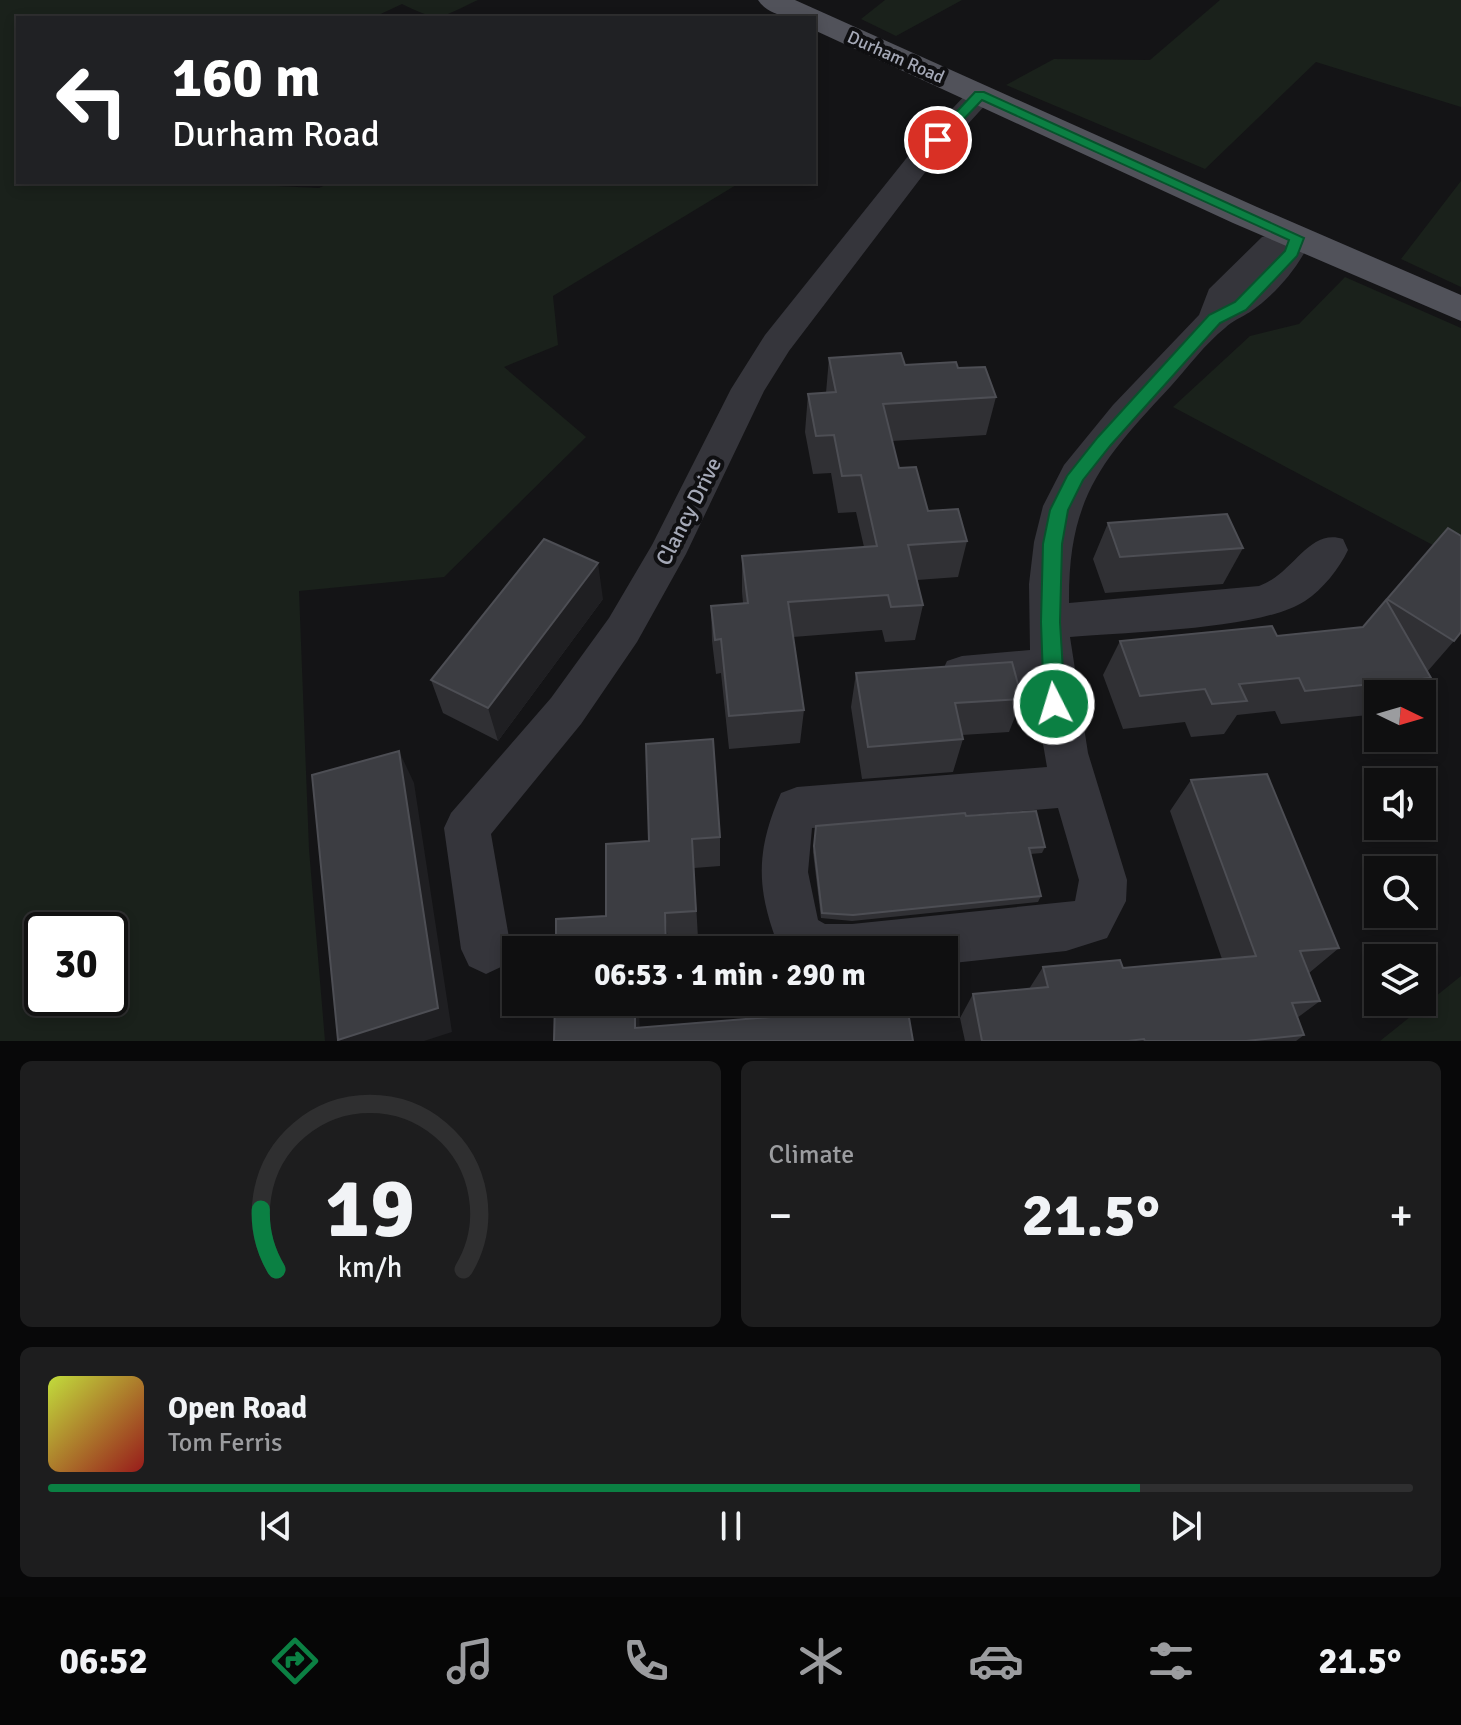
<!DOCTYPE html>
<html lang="en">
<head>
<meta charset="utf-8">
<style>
  body { margin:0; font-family:Signika,sans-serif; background:#1d1d1e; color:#f1f3f6; height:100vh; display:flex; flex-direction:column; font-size:30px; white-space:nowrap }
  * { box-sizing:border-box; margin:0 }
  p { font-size:26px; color:#9b9c9f }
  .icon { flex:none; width:44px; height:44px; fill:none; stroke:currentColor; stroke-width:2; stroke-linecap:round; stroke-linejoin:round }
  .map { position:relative; height:1041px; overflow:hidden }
  .sheet { display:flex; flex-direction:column; gap:20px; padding:20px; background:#080809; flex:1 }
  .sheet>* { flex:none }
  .top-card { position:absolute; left:16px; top:16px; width:800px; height:168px; border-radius:0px; box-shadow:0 4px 12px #0003,0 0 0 2px #2f2f30; background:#202124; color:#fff; overflow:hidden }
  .needle { width:52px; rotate:95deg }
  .fabs { position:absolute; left:1364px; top:680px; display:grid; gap:16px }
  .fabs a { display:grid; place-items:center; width:72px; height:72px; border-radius:0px; background:#0f0f10; box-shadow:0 4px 12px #0003,0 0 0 2px #2f2f30; font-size:40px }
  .speed { position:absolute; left:24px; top:912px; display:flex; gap:16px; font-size:40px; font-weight:700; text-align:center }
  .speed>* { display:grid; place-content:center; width:104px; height:104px; border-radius:50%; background:#0f0f10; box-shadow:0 4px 12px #0003,0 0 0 2px #2f2f30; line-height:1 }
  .speed .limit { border:4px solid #111; border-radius:12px; background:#fff; color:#111 }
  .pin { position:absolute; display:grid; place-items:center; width:68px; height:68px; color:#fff; margin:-34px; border:4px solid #fff; border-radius:50%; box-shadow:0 2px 8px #0007 }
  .me { position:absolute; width:88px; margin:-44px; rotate:355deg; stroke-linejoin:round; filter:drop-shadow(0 0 6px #0008) }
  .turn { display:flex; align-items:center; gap:28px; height:168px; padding:0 24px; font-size:36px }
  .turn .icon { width:104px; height:104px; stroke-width:2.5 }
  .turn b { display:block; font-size:56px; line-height:68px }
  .big { font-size:60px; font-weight:700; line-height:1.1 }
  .sheet .card { flex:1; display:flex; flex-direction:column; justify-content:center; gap:12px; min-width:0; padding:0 28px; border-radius:12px; background:#1d1d1e }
  .sheet .dial { align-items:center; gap:0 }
  .dial svg { height:208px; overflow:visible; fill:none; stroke:#2f2f30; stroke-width:7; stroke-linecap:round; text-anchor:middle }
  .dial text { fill:#f1f3f6; stroke:none }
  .song { display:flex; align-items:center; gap:24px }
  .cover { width:96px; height:96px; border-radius:12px; background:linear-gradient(135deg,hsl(70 70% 55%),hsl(0 70% 35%)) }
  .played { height:8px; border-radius:4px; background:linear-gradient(90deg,#0b8043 80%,#2f2f30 80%) }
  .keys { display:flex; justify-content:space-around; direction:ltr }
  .heat { display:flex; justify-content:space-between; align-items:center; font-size:44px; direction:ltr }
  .sheet .tiles { flex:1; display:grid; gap:20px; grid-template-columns:1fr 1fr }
  .card:last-child { grid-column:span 2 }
  .trip { position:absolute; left:502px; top:936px; width:456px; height:80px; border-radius:0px; background:#0f0f10; box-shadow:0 4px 12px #0003,0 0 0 2px #2f2f30; font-weight:700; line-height:80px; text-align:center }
  .dock { display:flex; height:128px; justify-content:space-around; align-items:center; background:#060606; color:#9b9c9f }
  .dock .icon { width:56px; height:56px }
  .dock .current { color:#0b8043 }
  .dock b { font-size:36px; color:#f1f3f6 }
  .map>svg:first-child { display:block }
</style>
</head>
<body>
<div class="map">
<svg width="1461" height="1041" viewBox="0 0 1461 1041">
  <rect width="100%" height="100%" fill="#141416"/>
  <path fill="#1a211b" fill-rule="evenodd" d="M0,0H478C439,18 441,23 402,4L372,18H18V182H253L255,185L319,188L332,182H741L553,296L558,345L504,367L586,437L444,577L299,591L309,849L325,1041H0ZM110,930V998H42V930Z
    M885,0H962L896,36L861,19Z
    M1220,0H1461V107L1316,62L1205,169L1006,85L1054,59L1150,60Z
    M1461,181V287L1401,259Z
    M1345,277L1461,328V560L1173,407L1250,336L1299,324Z
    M1461,976V1041H1380Z"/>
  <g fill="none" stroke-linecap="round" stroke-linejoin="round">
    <path fill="#35353b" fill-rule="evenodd" d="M980,87L989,89L993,95L989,101L933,162L789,351L764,391L686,554L637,642L581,724L491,834L511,949L503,966L486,974L469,966L461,949L444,828L451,813L551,698L609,618L652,545L731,389L765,335L913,150L971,89Z
      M1297,228L1308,231L1312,238C1298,268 1277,293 1250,312C1242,317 1232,321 1225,328C1205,344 1188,367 1171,386C1102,460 1068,497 1069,603L1259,586C1294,574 1308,528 1343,539L1348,550C1339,569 1323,589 1305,601C1261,630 1127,632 1070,637L1088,753L1127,880L1126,901L1107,938L1066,951L944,964V950H780C756,890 755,852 781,793L797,787L1047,767L1033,686L962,692L947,687L941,674L947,661L962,656L1030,650L1029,584L1034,542L1043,506L1064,465L1113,405L1199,315L1209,289L1262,237ZM1058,808L1079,880L1075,901L852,924H825L818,920L808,872L812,828Z"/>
    <path fill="#51525a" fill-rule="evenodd" d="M758,0H795L1257,207L1461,295V321L1233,223L814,30V18C795,18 770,18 758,0Z"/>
  </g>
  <path fill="#303034" d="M829,358L905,365L958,368L996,397L986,435L892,441L899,468L928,511L967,541L958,577L917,580L923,605L915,640L885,642L882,630L793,637L804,710L800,743L729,749L721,673L716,674L712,641L711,606L743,603L742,592V556L864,547L856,512L838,513L831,473L813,474L805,432L808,394L826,393Z
    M1108,523L1243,548L1223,584L1105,593L1093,559Z
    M1448,528L1454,641L1427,672L1431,678L1417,694H1378V714L1281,724L1275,711L1237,715L1224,734L1191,737L1185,722L1123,729L1103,675L1120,641L1277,636L1363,627Z
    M603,599L498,741L443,713L431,680Z
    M856,673L1022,699L1009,732L962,735L963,739L953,772L862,779L851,707Z
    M1191,780L1339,948L1309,973L1320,1001L1297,1018L1304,1035L1296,1041H965L960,1018L973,994L1029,989L1043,967L1123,968L1222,959L1170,811Z
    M966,816L1045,847L1042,853L1030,854L1041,896L1038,902L852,921L821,918L813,852L816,826Z
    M720,837V866L694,868L698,938L668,940L606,916L649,841Z"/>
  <path fill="#1f1f22" d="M598,563L603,599L498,741L488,708Z
    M399,751L414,783L452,1032L424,1041H339L338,1040Z
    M665,913L668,940V950H666Z
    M635,1002H639L640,1041L635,1028Z"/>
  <path fill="#3c3d42" stroke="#4d4e54" stroke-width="2" d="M901,353L905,365L956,362L958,368L985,367L996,397L883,404L899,468L916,467L928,511L958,509L967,541L908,545L923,605L891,607L888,595L788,602L804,710L729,716L721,639L715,640L711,606L748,603L742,556L877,546L861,475L842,476L834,435L816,436L808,394L836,392L829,358Z
    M1227,514L1243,548L1120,557L1108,523Z
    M1448,528L1461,536V632L1454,641L1387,599Z
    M544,539L598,563L488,708L431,680Z
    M1386,600L1431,678L1305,691L1299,678L1239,684L1247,701L1212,704L1205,689L1140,696L1120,641L1272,626L1277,636L1363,627Z
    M1012,662L1022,699L955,703L963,739L868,747L856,673Z
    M713,739L720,837L692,839L696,911L665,913L666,950H556V919L606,916V844L649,841L646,744Z
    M399,751L438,1008L338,1040L312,775Z
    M1267,774L1339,948L1300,951L1320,1001L1292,1003L1304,1035L1246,1041H1145L1144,1039L1128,1041H982L973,994L1048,987L1043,967L1120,960L1123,968L1256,956L1191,780Z
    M1036,811L1045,847L1029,848L1041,896L853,915L822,913L814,846L816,826L965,813L966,816Z
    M555,1002H635V1028L907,1006L913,1041H554Z"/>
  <path fill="#0b8043" stroke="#07532c" stroke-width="2" d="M975,92H984L1304,238L1297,256L1246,310L1220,323L1110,446L1083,480L1068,510L1062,544L1060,622L1065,704L1062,710L1054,713L1047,710L1044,704L1041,622L1043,544L1050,510L1067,476L1098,437L1209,315L1235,302L1285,251L1289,240L982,100L942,142H933V137Z"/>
  <g text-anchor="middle" stroke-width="8" stroke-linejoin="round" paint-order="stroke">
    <g font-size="18" fill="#a5a9b7" stroke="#0f0f11">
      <text transform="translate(896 57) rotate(24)" y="6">Durham Road</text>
    </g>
    <g font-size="22" fill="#a5a9b7" stroke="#0f0f11">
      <text transform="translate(688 511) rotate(-63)" y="8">Clancy Drive</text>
    </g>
  </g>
</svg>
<div class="fabs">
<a><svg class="needle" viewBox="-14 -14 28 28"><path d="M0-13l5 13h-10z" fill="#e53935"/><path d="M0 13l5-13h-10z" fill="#9b9c9f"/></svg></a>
<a><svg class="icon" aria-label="sound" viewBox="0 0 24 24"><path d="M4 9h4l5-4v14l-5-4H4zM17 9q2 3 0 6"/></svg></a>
<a><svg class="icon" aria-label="search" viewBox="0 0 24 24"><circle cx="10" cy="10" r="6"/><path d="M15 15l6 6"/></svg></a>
<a><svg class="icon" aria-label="layers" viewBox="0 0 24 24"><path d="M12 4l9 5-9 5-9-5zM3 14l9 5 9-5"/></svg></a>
</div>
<div class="speed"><div class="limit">30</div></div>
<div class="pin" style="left:938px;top:140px;background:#d93025"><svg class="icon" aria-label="arrive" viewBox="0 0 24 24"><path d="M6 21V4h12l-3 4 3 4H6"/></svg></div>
<svg class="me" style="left:1054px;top:704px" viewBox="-20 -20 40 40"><circle r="17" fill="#0b8043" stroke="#fff" stroke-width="3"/><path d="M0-11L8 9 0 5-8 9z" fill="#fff"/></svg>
<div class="trip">06:53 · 1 min · 290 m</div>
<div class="top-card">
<div class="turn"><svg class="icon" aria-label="left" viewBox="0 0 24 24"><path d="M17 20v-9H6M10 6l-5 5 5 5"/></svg><div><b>160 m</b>Durham Road</div></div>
</div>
</div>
<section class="sheet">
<div class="tiles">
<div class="card dial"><svg viewBox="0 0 100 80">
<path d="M14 69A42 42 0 1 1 86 69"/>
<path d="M14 69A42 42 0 0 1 8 46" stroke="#0b8043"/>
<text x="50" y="56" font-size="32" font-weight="700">19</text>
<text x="50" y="72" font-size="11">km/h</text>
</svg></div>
<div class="card"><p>Climate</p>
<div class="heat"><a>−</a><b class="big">21.5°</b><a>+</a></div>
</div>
<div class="card">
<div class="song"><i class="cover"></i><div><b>Open Road</b><p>Tom Ferris</p></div></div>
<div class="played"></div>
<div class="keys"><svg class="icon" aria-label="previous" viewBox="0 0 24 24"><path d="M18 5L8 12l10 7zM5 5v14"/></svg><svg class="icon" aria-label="pause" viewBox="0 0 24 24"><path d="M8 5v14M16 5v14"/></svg><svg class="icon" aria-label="next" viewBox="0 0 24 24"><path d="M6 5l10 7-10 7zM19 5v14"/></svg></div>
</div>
</div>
</section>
<nav class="dock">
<b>06:52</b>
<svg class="icon current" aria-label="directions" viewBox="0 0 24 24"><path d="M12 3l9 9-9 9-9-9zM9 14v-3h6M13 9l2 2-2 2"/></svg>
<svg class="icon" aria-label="music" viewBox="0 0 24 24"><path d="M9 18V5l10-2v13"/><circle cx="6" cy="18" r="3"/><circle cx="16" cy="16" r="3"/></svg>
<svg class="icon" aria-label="phone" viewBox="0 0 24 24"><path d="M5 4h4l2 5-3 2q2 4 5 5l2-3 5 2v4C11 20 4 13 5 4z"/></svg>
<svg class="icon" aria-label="climate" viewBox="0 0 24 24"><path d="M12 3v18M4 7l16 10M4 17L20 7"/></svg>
<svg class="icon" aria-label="car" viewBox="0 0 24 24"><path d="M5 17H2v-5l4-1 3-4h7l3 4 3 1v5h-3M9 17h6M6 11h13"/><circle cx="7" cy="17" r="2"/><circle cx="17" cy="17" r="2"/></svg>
<svg class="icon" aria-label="filters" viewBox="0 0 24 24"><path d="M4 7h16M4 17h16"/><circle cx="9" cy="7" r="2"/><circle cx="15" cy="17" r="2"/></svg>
<b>21.5°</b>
</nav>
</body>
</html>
